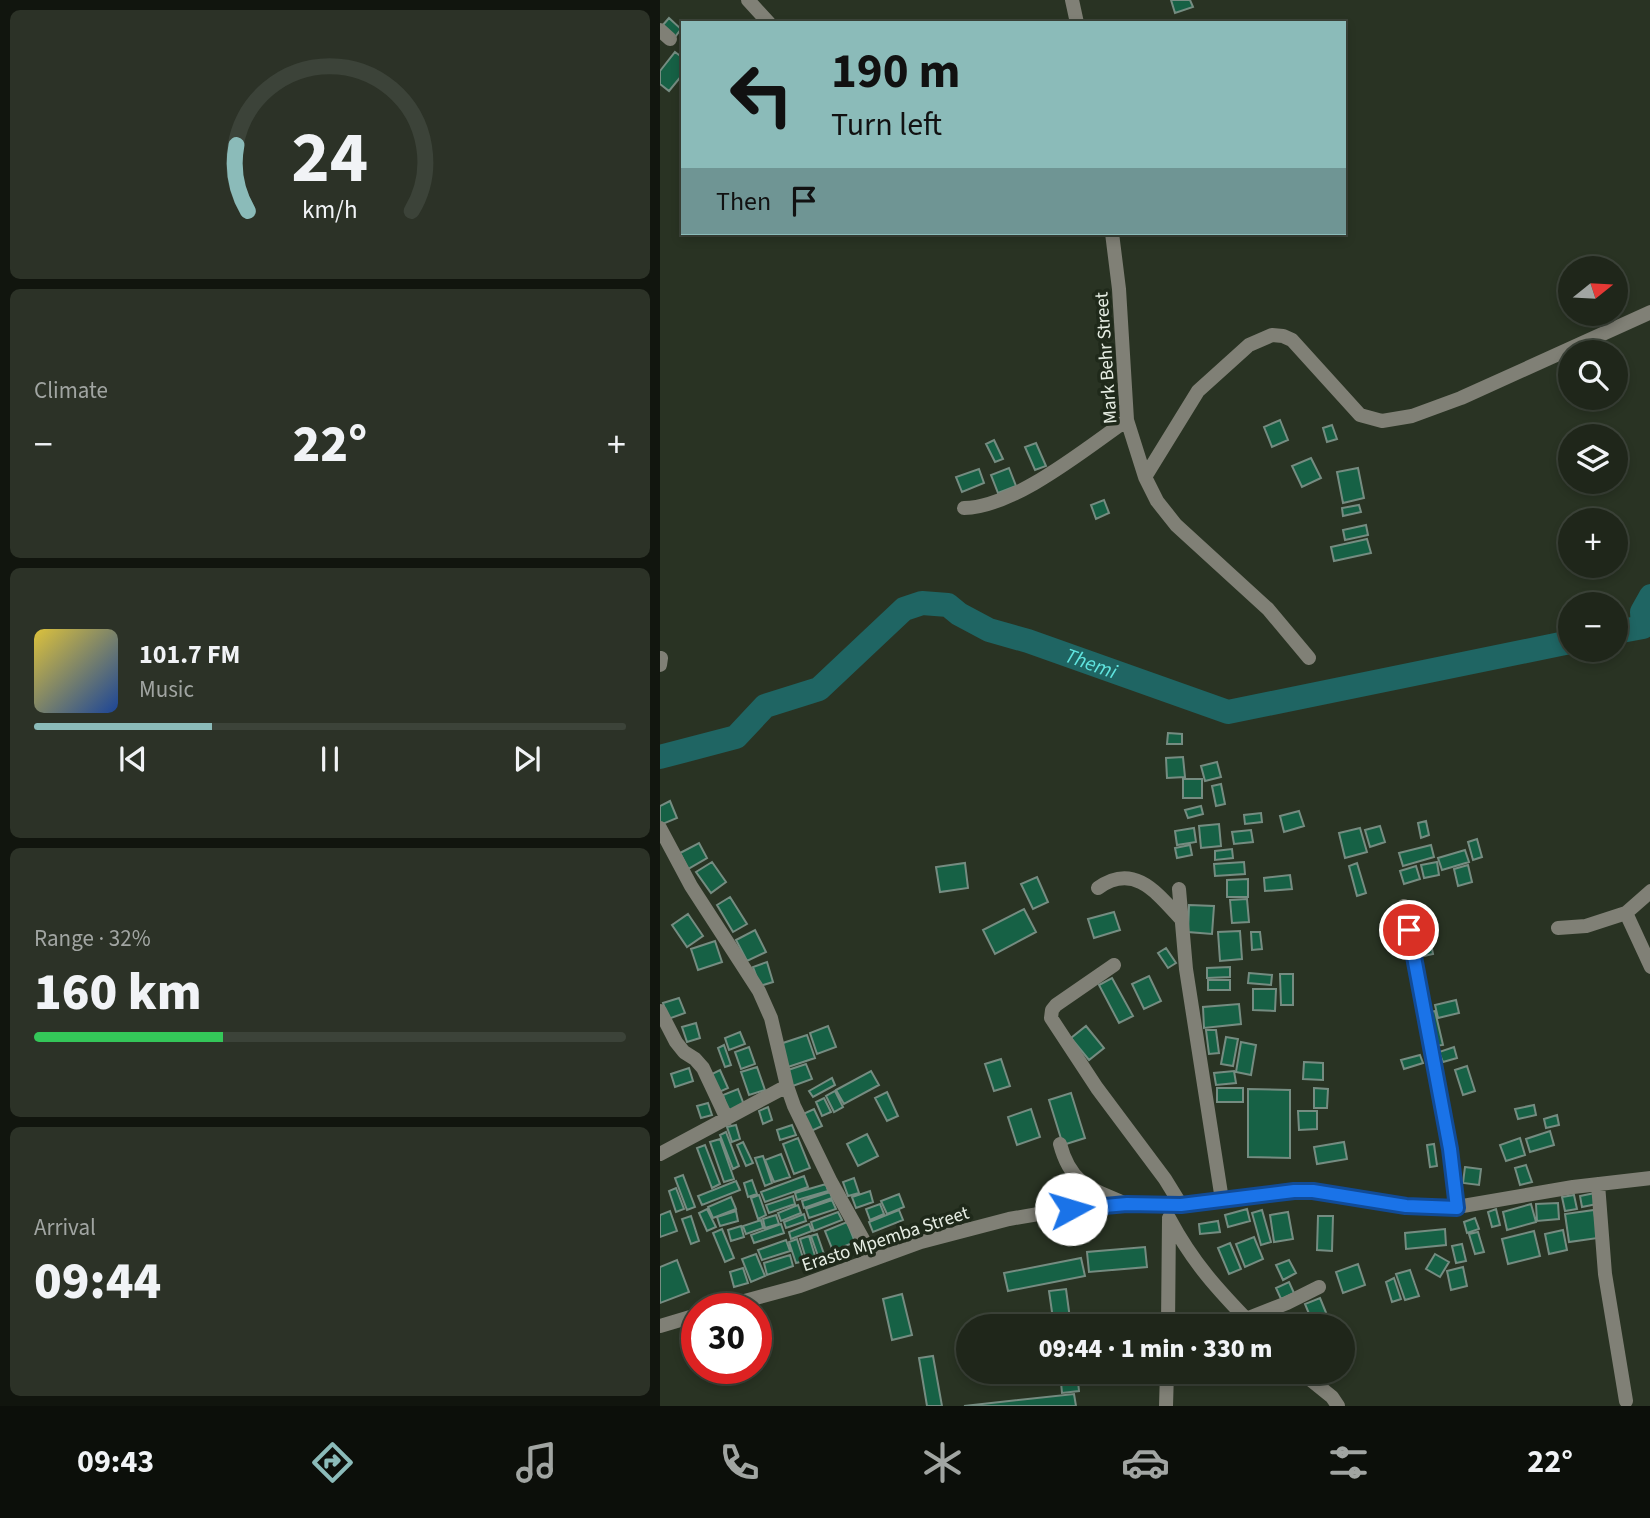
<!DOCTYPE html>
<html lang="en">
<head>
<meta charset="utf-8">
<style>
  body { margin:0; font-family:"Source Sans 3",sans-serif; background:#2c3227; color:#f1f3f6; height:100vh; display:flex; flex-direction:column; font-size:26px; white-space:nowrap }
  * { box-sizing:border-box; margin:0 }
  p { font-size:23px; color:#a1a5a2 }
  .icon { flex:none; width:38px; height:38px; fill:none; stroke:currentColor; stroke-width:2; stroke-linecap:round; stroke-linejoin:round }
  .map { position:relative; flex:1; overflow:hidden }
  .sheet { display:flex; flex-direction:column; gap:10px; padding:10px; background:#11150e; width:660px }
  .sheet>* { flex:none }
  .banner { position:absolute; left:21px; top:21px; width:665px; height:214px; border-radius:0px; box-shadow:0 4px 10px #0003,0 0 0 2px #3c4339; background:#8bbbb9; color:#111; overflow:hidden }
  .needle { width:46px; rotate:72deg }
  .tools { position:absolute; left:898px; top:256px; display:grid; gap:14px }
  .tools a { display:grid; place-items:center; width:70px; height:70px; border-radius:50%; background:#1f261a; box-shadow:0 4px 10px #0003,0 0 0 2px #3c4339; font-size:35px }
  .speed { position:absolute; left:21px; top:1293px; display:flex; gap:14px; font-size:35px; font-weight:700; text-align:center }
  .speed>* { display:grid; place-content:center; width:91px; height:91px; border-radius:50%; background:#1f261a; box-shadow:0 4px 10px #0003,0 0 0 2px #3c4339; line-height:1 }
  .speed .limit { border:10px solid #d22; background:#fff; color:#111 }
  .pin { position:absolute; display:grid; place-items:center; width:60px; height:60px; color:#fff; margin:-30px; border:4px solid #fff; border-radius:50%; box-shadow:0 2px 7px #0007 }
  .me { position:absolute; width:77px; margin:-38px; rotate:84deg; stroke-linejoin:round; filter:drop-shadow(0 0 5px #0008) }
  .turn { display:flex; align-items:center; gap:24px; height:147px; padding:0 35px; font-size:32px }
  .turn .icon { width:91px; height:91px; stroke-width:2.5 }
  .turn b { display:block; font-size:49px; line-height:60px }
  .then { display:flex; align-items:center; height:66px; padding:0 35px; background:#0003; gap:14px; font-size:26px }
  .big { font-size:52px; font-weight:800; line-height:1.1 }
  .sheet .widget { flex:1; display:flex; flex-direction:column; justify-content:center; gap:10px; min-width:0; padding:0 24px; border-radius:10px; background:#2c3227 }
  .sheet .dial { align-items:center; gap:0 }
  .dial svg { height:182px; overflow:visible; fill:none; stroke:#3c4339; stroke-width:7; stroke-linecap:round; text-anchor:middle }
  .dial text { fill:#f1f3f6; stroke:none }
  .song { display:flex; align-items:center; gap:21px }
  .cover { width:84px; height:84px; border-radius:10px; background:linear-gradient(135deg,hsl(50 70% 55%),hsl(220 70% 35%)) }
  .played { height:7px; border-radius:4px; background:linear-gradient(90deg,#8bbbb9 30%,#3c4339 30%) }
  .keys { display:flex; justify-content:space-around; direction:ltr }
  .heat { display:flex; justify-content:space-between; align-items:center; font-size:38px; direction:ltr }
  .charge { height:10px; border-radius:5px; background:linear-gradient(90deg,#34c759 32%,#3c4339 0) }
  .trip { position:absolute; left:296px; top:1314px; width:399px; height:70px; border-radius:35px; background:#1f261a; box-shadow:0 4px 10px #0003,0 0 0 2px #3c4339; font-weight:800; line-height:70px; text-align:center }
  .menu { display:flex; height:112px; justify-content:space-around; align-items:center; background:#0c0f0a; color:#a1a5a2 }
  .menu .icon { width:49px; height:49px }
  .menu .selected { color:#8bbbb9 }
  .menu b { font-size:32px; color:#f1f3f6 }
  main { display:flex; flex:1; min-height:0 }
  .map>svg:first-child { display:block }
</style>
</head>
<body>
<main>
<section class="sheet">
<div class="widget dial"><svg viewBox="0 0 100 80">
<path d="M14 69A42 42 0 1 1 86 69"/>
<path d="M14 69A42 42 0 0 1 9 40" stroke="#8bbbb9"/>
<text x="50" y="56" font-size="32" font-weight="700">24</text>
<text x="50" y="72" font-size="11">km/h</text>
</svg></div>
<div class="widget"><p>Climate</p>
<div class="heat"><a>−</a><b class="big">22°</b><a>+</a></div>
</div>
<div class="widget">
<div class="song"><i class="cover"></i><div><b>101.7 FM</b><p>Music</p></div></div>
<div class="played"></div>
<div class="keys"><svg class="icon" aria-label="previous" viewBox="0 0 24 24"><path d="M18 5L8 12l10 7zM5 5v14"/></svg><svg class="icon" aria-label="pause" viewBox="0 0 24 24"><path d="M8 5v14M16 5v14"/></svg><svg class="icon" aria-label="next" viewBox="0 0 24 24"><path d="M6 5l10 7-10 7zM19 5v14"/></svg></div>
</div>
<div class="widget"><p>Range · 32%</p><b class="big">160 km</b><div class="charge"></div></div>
<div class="widget"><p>Arrival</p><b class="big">09:44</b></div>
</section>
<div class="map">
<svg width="991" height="1406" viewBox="0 0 991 1406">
  <rect width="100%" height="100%" fill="#293323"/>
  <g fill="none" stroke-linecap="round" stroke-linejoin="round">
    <g stroke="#1f6563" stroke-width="24">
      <path d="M956,632L983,627L982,612L991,596"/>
      <path id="s1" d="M0,757L76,737L105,706L159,689L244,609L262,603L288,605L299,614L329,630L368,641L568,712L910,642"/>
    </g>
  </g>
  <path fill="#166145" stroke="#758c81" stroke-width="2" d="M511,0H530L533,7L515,13Z
    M9,18L21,29L15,37L2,26Z
    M15,52L23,58V74L9,91L0,84V71Z
    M620,420L628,440L612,447L604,427Z
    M672,425L677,439L667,442L663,428Z
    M334,440L343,459L335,462L326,444Z
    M376,443L386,466L375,470L365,447Z
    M651,458L661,478L642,487L632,466Z
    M349,468L356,486L338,493L331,475Z
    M698,468L704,498L683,503L677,472Z
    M319,469L324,483L302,492L296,477Z
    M444,500L449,513L436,519L431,505Z
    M699,505L701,512L683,516L682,508Z
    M706,525L708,535L685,540L683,530Z
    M707,539L711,553L674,561L671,547Z
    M508,733L522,734V744H507Z
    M523,757L525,777L507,778L506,758Z
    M557,762L561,777L545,781L541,766Z
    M523,779H542V798H523Z
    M561,784L565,804L556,806L552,786Z
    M10,801L17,818L0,825V806Z
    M541,806L543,814L528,818L525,810Z
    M639,811L644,826L624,832L620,816Z
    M601,813L602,822L585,824L584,815Z
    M766,821L769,835L761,838L758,823Z
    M559,824L561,846L541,848L539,826Z
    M720,826L725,842L710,847L705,830Z
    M534,828L536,842L517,845L515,831Z
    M700,828L707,852L685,858L679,833Z
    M591,830L593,842L574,844L572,832Z
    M817,839L822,857L813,860L808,842Z
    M39,843L47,858L28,869L20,853Z
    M530,845L532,855L517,858L515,848Z
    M771,845L774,857L743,866L739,853Z
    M572,849L573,858L555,860V851Z
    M805,850L809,862L782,870L778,858Z
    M52,862L66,882L51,893L36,872Z
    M584,862L585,874L555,876L554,864Z
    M777,862L779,875L764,878L761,865Z
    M305,863L308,888L280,892L276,867Z
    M697,863L706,893L697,896L689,866Z
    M808,865L812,882L798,886L794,869Z
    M756,866L760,879L744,884L740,871Z
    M630,875L632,889L605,891L604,878Z
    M377,877L388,902L373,909L361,884Z
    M588,879V897H567V880Z
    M70,897L87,924L73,932L57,905Z
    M587,899L589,922L572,923L570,900Z
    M529,905L554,906L552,934L528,932Z
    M364,909L376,932L335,954L323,930Z
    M454,912L460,930L434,938L428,919Z
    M28,914L43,936L27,947L12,925Z
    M95,930L106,952L87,961L76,940Z
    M580,931L582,959L560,961L558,932Z
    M591,932H600L602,949L592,950Z
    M55,941L62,962L38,970L31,949Z
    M771,944L773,954L759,957L756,947Z
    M506,948L516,963L508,968L498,953Z
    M107,962L113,982L100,986L93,967Z
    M570,967V977L547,978V968Z
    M589,973L612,975L611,985L588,983Z
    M620,974H633V1005H621Z
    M489,976L501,1001L484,1009L472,984Z
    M452,978L473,1016L459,1023L439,985Z
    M548,980H570V990H548Z
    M593,989H616L615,1011L593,1010Z
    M19,998L25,1013L8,1019L3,1003Z
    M796,1000L799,1013L778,1018L775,1005Z
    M579,1004L581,1024L544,1028L543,1007Z
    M775,1011L783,1045L775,1046L767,1013Z
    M36,1023L40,1038L27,1042L22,1027Z
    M168,1026L176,1047L157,1054L150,1033Z
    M426,1026L444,1048L429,1060L411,1038Z
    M546,1030H556L559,1053L549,1054Z
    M80,1032L85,1044L69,1050L65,1038Z
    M147,1035L155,1058L128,1067L120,1044Z
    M566,1037L578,1039L573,1066L561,1064Z
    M581,1042L596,1045L591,1075L576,1072Z
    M64,1045L71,1065L65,1067L58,1048Z
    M89,1047L95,1064L81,1069L75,1052Z
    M794,1047L797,1058L783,1062L779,1052Z
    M760,1055L763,1063L744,1069L741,1060Z
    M341,1059L350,1086L334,1091L325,1064Z
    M644,1062L663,1063V1080L643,1079Z
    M146,1064L152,1079L130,1087L125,1071Z
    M807,1066L815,1091L803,1095L795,1070Z
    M97,1067L105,1090L89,1095L81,1072Z
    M29,1068L33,1081L15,1087L11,1074Z
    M60,1070L68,1088L57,1093L50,1075Z
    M211,1071L219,1085L184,1104L176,1090Z
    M574,1071L576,1083L556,1085L554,1073Z
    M172,1078L175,1085L153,1097L149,1091Z
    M557,1088H583V1102H557Z
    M654,1088L668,1089L667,1108H654Z
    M78,1089L84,1105L68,1111L63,1095Z
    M588,1089L630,1090V1158L588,1157Z
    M175,1091L183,1107L174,1112L166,1096Z
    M227,1092L238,1116L227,1121L215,1098Z
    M411,1093L425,1138L403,1145L389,1100Z
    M164,1098L171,1112L162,1116L156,1102Z
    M48,1103L52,1115L41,1118L37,1106Z
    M874,1105L876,1115L858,1119L855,1109Z
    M108,1107L112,1120L103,1124L99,1111Z
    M154,1109L162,1126L149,1132L141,1115Z
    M371,1109L380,1137L357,1145L348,1117Z
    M638,1111H657V1129L639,1130Z
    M897,1115L899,1125L886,1128L884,1119Z
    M76,1125L80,1139L72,1142L67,1127Z
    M132,1125L136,1135L120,1140L117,1130Z
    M890,1131L894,1145L870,1152L866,1139Z
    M66,1132L79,1166L73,1169L60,1135Z
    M207,1134L218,1156L198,1166L187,1144Z
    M138,1138L150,1168L134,1174L123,1144Z
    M860,1138L865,1155L846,1161L840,1145Z
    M60,1139L74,1179L64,1182L50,1142Z
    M83,1142L93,1163L86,1166L77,1145Z
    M684,1142L687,1159L657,1164L654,1147Z
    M774,1144L777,1166L770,1167L767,1145Z
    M45,1145L60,1184L52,1188L37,1148Z
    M121,1154L130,1177L114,1182L105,1160Z
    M103,1156L112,1183L105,1186L95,1158Z
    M866,1165L872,1182L860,1185L855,1168Z
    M805,1167L821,1169L819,1185L803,1183Z
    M23,1175L35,1207L27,1210L15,1178Z
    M144,1176L148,1187L105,1202L101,1192Z
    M194,1178L199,1193L188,1196L183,1182Z
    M92,1180L97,1194L88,1197L84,1183Z
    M76,1181L80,1190L42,1205L38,1196Z
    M166,1184L168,1191L137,1200L135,1193Z
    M16,1188L24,1209L16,1212L9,1191Z
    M210,1191L213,1202L196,1208L192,1197Z
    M170,1192L172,1198L144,1208L142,1201Z
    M935,1193L937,1204L922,1207L920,1196Z
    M239,1194L244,1207L227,1214L221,1201Z
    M99,1195L106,1215L98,1219L91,1198Z
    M914,1195L917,1209L905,1211L902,1197Z
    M133,1196L135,1204L109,1213L106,1205Z
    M71,1197L76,1209L53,1218L48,1207Z
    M172,1200L176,1209L149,1218L146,1209Z
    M898,1203L899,1219L877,1221L876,1204Z
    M220,1204L224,1214L210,1220L206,1209Z
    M871,1204L876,1222L847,1230L843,1212Z
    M138,1205L141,1213L121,1221L118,1213Z
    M47,1209L56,1227L47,1231L39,1213Z
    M587,1209L590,1221L568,1227L565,1215Z
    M836,1209L840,1225L832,1227L828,1212Z
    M239,1210L243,1220L213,1232L209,1222Z
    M602,1210L611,1242L601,1245L592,1213Z
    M934,1210L938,1238L909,1242L905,1214Z
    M10,1211L17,1231L0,1237V1215Z
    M76,1211L78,1221L60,1226L57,1217Z
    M178,1212L182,1220L154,1231L151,1222Z
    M628,1212L633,1239L614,1242L610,1215Z
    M144,1214L146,1221L126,1228L124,1222Z
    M116,1215L119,1224L105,1228L103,1219Z
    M31,1216L39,1241L31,1244L22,1219Z
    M658,1216H673L672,1251L657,1250Z
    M815,1218L819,1229L807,1233L804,1222Z
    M101,1220L103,1228L86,1234L83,1226Z
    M558,1221L560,1232L540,1234L539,1224Z
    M187,1222L195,1242L173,1251L165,1231Z
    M121,1224L124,1233L94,1243L91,1235Z
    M149,1224L152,1231L131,1239L129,1232Z
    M81,1226L84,1237L71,1241L68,1230Z
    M62,1229L74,1258L65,1262L53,1233Z
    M785,1229L786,1245L746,1249L745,1233Z
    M903,1230L907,1250L889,1254L885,1234Z
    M874,1231L880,1256L848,1264L842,1239Z
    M818,1232L824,1252L815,1254L809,1234Z
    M157,1234L165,1257L159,1259L151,1236Z
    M149,1236L156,1259L147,1262L140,1239Z
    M594,1237L603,1259L585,1267L576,1244Z
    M137,1239L144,1261L136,1263L129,1242Z
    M126,1240L130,1251L102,1260L98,1250Z
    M570,1243L581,1269L569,1274L558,1248Z
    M802,1244L806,1261L796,1263L792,1246Z
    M485,1247L487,1267L429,1272L427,1252Z
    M96,1254L105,1276L91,1282L82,1259Z
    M775,1254L789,1262L780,1277L766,1269Z
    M130,1255L133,1266L107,1275L104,1263Z
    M421,1258L425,1276L348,1291L344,1273Z
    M17,1260L29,1292L0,1303V1267Z
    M629,1260L636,1273L623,1280L616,1265Z
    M698,1264L705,1285L683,1293L676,1272Z
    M803,1267L807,1286L791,1290L787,1271Z
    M83,1268L88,1283L74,1287L70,1272Z
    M750,1270L759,1296L745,1300L736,1274Z
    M734,1278L741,1299L732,1302L726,1282Z
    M629,1282L634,1293L621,1299L616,1288Z
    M406,1289L411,1326H394L389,1291Z
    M242,1294L252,1335L232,1340L223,1299Z
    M660,1298L669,1320L654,1326L645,1304Z
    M642,1314L647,1326H633L630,1319Z
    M273,1356L282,1406H267L259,1358Z
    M400,1372H417L419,1391L402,1393Z
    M414,1394L416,1406H304Z"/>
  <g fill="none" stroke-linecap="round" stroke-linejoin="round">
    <path stroke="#808076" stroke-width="14" d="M88,0L109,23
      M412,0L417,23
      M0,30L10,39
      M452,233L459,289L467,420L485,477L497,501L516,525L608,609L649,658
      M485,477L538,391L589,345L612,335L623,336L632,340L700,415L722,421L752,416L801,398L991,312
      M304,508C355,507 425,449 467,420
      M0,665L1,658
      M0,828L31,886L99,991L111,1018L127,1086L134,1106L171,1182L214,1259
      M438,888C474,862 497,893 521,919
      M519,889L526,969L562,1200
      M744,906L790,1149L797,1207
      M966,913L991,967
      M898,928L926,926L966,913L991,891
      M454,965L396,1005L392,1010L391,1018L437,1088L505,1179L521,1205
      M0,1011L16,1042L24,1052L35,1059L43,1068L67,1119
      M400,1144C410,1182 428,1188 462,1202
      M0,1154L127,1086
      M938,1184L945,1274L966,1401
      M509,1218C533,1263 558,1290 593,1326
      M55,1309L140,1286L261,1242L349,1219L390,1212L467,1204L521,1205L634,1191L673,1194L746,1206L797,1207L913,1187L991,1178
      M586,1319L627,1303L659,1287
      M0,1326L37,1315
      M508,1326L509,1219
      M641,1372L672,1397L678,1406
      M506,1406L507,1372"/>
  </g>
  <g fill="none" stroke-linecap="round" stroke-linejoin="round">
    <defs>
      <path id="route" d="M411,1209L467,1204L521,1205L634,1191H653L746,1206L797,1208L790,1149L749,930"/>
    </defs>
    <use href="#route" stroke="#114b97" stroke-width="18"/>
    <use href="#route" stroke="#1a73e8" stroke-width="12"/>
  </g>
  <g text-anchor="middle" stroke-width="7" stroke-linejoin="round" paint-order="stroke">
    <g font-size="19" fill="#e6ede3" stroke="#1f291a">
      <text transform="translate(445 358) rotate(-94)" y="7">Mark Behr Street</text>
      <text transform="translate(225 1238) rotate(-18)" y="7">Erasto Mpemba Street</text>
    </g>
    <g font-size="21" font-style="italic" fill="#60e4df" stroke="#1f291a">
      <text dy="7" stroke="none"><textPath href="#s1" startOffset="495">Themi</textPath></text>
    </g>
  </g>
</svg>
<div class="tools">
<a><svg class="needle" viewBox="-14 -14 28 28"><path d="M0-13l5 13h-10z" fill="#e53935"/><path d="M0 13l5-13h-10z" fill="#a1a5a2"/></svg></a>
<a><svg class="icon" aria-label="search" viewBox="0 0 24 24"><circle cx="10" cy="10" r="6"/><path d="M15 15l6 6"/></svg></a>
<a><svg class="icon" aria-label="layers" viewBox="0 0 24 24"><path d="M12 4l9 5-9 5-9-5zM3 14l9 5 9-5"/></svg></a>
<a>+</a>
<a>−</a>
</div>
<div class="speed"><div class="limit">30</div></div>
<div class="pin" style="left:749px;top:930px;background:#d93025"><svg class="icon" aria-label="arrive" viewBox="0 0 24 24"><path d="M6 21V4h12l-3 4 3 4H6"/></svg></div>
<svg class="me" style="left:411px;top:1209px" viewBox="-20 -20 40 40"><circle r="19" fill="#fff"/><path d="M0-13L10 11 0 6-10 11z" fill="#1a73e8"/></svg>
<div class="trip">09:44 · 1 min · 330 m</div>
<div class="banner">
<div class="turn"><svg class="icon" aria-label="left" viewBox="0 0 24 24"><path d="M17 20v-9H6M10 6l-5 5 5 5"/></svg><div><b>190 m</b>Turn left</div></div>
<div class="then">Then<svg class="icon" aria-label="arrive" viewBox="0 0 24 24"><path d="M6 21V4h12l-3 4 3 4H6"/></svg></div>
</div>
</div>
</main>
<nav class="menu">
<b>09:43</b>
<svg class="icon selected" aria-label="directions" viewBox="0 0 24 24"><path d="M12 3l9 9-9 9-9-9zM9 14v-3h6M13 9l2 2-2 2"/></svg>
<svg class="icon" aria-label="music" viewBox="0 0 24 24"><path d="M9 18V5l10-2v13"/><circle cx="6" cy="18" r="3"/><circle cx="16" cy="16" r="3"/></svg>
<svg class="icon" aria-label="phone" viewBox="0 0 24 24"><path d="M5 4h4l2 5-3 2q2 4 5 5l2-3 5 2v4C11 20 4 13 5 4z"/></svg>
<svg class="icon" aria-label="climate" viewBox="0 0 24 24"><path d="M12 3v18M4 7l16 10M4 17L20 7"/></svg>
<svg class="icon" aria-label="car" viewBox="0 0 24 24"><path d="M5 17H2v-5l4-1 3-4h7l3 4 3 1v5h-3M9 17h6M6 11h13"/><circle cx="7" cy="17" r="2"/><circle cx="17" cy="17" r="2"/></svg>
<svg class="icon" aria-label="filters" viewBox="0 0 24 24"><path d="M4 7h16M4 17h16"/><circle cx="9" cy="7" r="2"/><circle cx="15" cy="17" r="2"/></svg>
<b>22°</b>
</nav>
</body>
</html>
